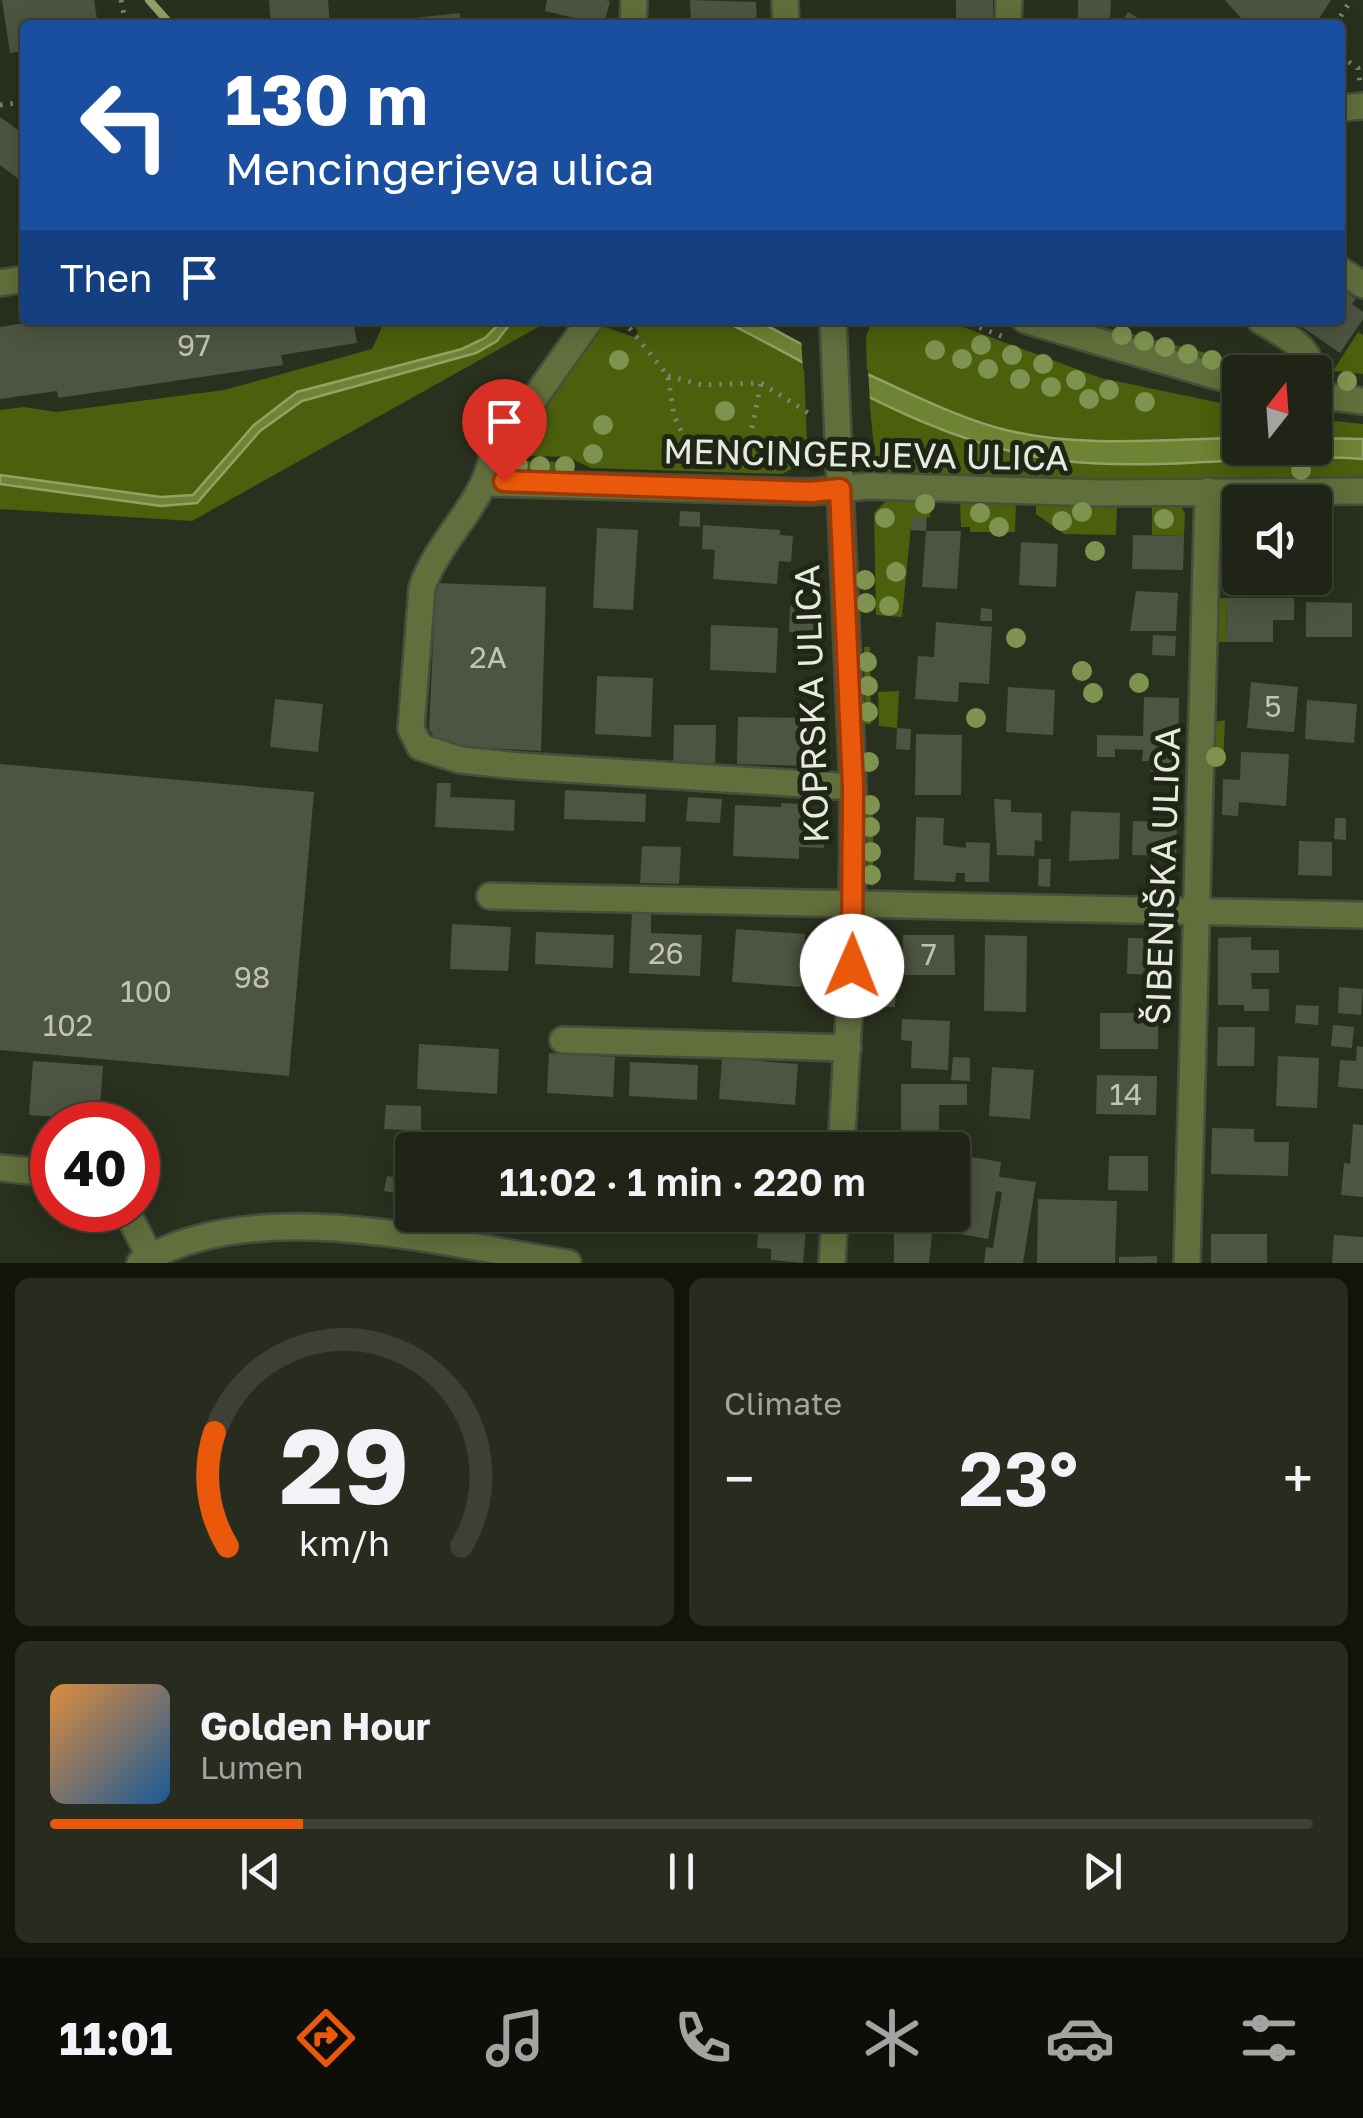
<!DOCTYPE html>
<html lang="en">
<head>
<meta charset="utf-8">
<style>
  body { margin:0; font-family:"Golos Text",sans-serif; background:#282c1f; color:#f1f3f6; height:100vh; display:flex; flex-direction:column; font-size:38px; white-space:nowrap }
  * { box-sizing:border-box; margin:0 }
  p { font-size:32px; color:#a2a4a1 }
  .icon { flex:none; width:55px; height:55px; fill:none; stroke:currentColor; stroke-width:2; stroke-linecap:round; stroke-linejoin:round }
  .map { position:relative; height:1263px; overflow:hidden }
  .side { display:flex; flex-direction:column; gap:15px; padding:15px; background:#12140c; flex:1 }
  .side>* { flex:none }
  .guide { position:absolute; left:20px; top:20px; width:1325px; height:305px; border-radius:10px; box-shadow:0 5px 25px #0003,0 0 0 2px #3d4135; background:#1a4fa0; color:#fff; overflow:hidden }
  .needle { width:65px; rotate:17deg }
  .controls { position:absolute; left:1222px; top:355px; display:grid; gap:20px }
  .controls a { display:grid; place-items:center; width:110px; height:110px; border-radius:10px; background:#202416; box-shadow:0 5px 25px #0003,0 0 0 2px #3d4135; font-size:50px }
  .speed { position:absolute; left:30px; top:1102px; display:flex; gap:20px; font-size:50px; font-weight:700; text-align:center }
  .speed>* { display:grid; place-content:center; width:130px; height:130px; border-radius:50%; background:#202416; box-shadow:0 5px 25px #0003,0 0 0 2px #3d4135; line-height:1 }
  .speed .limit { border:15px solid #d22; background:#fff; color:#111 }
  .pin { position:absolute; display:grid; place-items:center; width:85px; height:85px; color:#fff; margin:-102px -42px; border-radius:50% 50% 50% 0; rotate:-45deg; box-shadow:0 0 10px #0007 }
  .pin .icon { rotate:45deg }
  .me { position:absolute; width:110px; margin:-55px; rotate:1deg; stroke-linejoin:round; filter:drop-shadow(0 0 8px #0008) }
  .turn { display:flex; align-items:center; gap:35px; height:210px; padding:0 40px; font-size:45px }
  .turn .icon { width:130px; height:130px; stroke-width:2.5 }
  .turn b { display:block; font-size:70px; line-height:85px }
  .then { display:flex; align-items:center; height:95px; padding:0 40px; background:#0003; gap:20px; font-size:38px }
  .big { font-size:75px; font-weight:600; line-height:1.1 }
  .side .tile { flex:1; display:flex; flex-direction:column; justify-content:center; gap:15px; min-width:0; padding:0 35px; border-radius:15px; background:#282c1f }
  .side .dial { align-items:center; gap:0 }
  .dial svg { height:260px; overflow:visible; fill:none; stroke:#3d4135; stroke-width:7; stroke-linecap:round; text-anchor:middle }
  .dial text { fill:#f1f3f6; stroke:none }
  .song { display:flex; align-items:center; gap:30px }
  .cover { width:120px; height:120px; border-radius:15px; background:linear-gradient(135deg,hsl(30 70% 55%),hsl(210 70% 35%)) }
  .played { height:10px; border-radius:5px; background:linear-gradient(90deg,#ea580c 20%,#3d4135 20%) }
  .keys { display:flex; justify-content:space-around; direction:ltr }
  .heat { display:flex; justify-content:space-between; align-items:center; font-size:55px; direction:ltr }
  .side .tiles { flex:1; display:grid; gap:15px; grid-template-columns:1fr 1fr }
  .tile:last-child { grid-column:span 2 }
  .trip { position:absolute; left:395px; top:1132px; width:575px; height:100px; border-radius:10px; background:#202416; box-shadow:0 5px 25px #0003,0 0 0 2px #3d4135; font-weight:600; line-height:100px; text-align:center }
  .dock { display:flex; height:160px; justify-content:space-around; align-items:center; background:#0d0e09; color:#a2a4a1 }
  .dock .icon { width:70px; height:70px }
  .dock .active { color:#ea580c }
  .dock b { font-size:45px; color:#f1f3f6 }
  .map>svg:first-child { display:block }
</style>
</head>
<body>
<div class="map">
<svg width="1363" height="1263" viewBox="0 0 1363 1263">
  <rect width="100%" height="100%" fill="#2a301e"/>
  <path fill="#4c5f0c" d="M385,320H503L485,338L462,349L297,392L254,425L193,495L161,497L0,475V410L24,407L56,412L224,390L372,349Z
    M513,320H551L192,521L0,509V484L161,506L197,503L260,431L302,401L497,341Z
    M632,320H722L795,356L804,364L807,445L797,466L782,474L591,468L568,457L505,455L596,324L634,337L638,332Z
    M873,320H944L1101,378L1240,407V438L1085,441L1011,431L943,409L867,374L866,336Z
    M1076,320L1281,372C1213,372 1140,344 1076,320Z
    M1358,332L1363,335V374L1333,371Z
    M869,397C916,420 967,445 1019,454C1132,475 1249,452 1363,459V479L1092,482L893,476L875,458Z
    M1315,419L1363,424V439L1315,438Z
    M509,461L569,462L576,473L507,471Z
    M931,499L930,517H912L902,617L876,615L874,513L887,500Z
    M960,500L1016,502L1015,532H970V527H961Z
    M1036,503L1117,506L1116,535L1064,534L1036,514Z
    M1152,504L1180,505L1185,513L1184,536L1152,535Z
    M1227,598L1226,642H1216V599Z
    M864,647H870L871,724H865Z
    M899,691L897,728L879,726L878,692Z
    M1225,720L1223,766L1211,764L1214,722Z
    M867,799H873V887L868,879Z"/>
  <path fill="#6e8333" stroke="#92a267" stroke-width="2.5" d="M503,320H513L497,341L476,353L302,401L260,431L197,503L161,506L0,484V475L161,497L193,495L254,425L297,392L462,349L485,338Z
    M722,320H757L865,379L867,374C914,395 960,419 1010,431C1084,448 1164,439 1240,438V448H1315V438L1363,439V459C1262,452 1158,473 1057,460C933,444 831,374 722,320Z"/>
  <path fill="#2a301e" d="M801,337L863,372L868,369L870,403L803,369Z"/>
  <g fill="none" stroke-linecap="round" stroke-linejoin="round">
    <path stroke="#92a267" stroke-width="8" d="M149,0L171,25"/>
  </g>
  <path fill="#4d5441" d="M2,0H94L98,25H25V51L10,53Z
    M269,0H328L330,25H271Z
    M547,0H605L610,1L604,25L545,11Z
    M690,0L756,2L757,25H691Z
    M956,0H993V25H956Z
    M1078,0H1111L1110,21L1078,20Z
    M1225,0H1331L1315,25H1247Z
    M1128,12L1137,17L1132,25H1120Z
    M460,13L461,25H397L396,20Z
    M0,117L25,135V184L0,165Z
    M1340,287L1356,299L1352,304L1363,312V319L1340,353L1292,320H1340Z
    M43,320H353L357,343L281,355L283,365L58,398L57,391L0,399V327Z
    M680,511L700,512V527L679,526Z
    M911,516L927,517L926,531L911,530Z
    M703,525L780,530V535L793,536L791,562L779,561L777,584L713,579L715,550L702,549Z
    M597,528L638,530L633,610L593,608Z
    M926,531H961L957,589L922,587Z
    M1133,535L1184,536L1183,570L1132,569Z
    M1315,536H1334L1332,575L1315,574Z
    M1021,542L1058,544L1056,587L1019,585Z
    M436,583L546,587L541,751L439,745L429,729Z
    M1136,591L1178,593L1176,631H1130Z
    M1227,598H1294V620H1273V642H1226Z
    M1306,602L1352,603V637H1306Z
    M790,606L816,608L815,633L789,632Z
    M981,608L992,609V621H980Z
    M936,622L992,627L989,684L959,682L958,702L915,699L918,656L934,657Z
    M711,625L778,628L776,673L710,670Z
    M1153,635L1176,636L1175,656L1152,655Z
    M597,676L653,678L651,737L595,734Z
    M1251,682L1298,687L1294,732L1247,728Z
    M1008,687L1055,690L1053,735L1006,732Z
    M1144,697L1179,698L1178,772H1151L1152,761H1142L1143,750L1115,749V757H1097V735L1143,736Z
    M275,699L323,704L318,752L270,747Z
    M1307,700L1357,704L1354,743L1305,739Z
    M738,717L808,718L807,766L737,764Z
    M674,725H716L715,773L673,772Z
    M811,727H826L825,757L811,756Z
    M897,728L911,729L910,750L896,749Z
    M916,734L962,735L961,795H915Z
    M1241,752L1289,754L1286,806L1239,802L1238,816L1222,815L1223,779L1240,780Z
    M0,764L314,792L289,1076L0,1050Z
    M437,783H451L450,797L515,800L514,831L435,827Z
    M565,790L646,794L645,822L564,819Z
    M688,797L722,799L720,823L686,821Z
    M994,799L1011,800V812L1042,813V841L1035,840L1034,856L997,855Z
    M781,803L801,804V822L825,823L824,848L799,847V859L733,856L735,805L781,807Z
    M1071,811L1120,813L1119,859L1069,861Z
    M916,817L944,818L943,845L966,848V842L990,843L989,882H965V873H956L955,882L914,880Z
    M1335,818H1346V840L1334,839Z
    M1133,821L1177,822L1176,856L1132,855Z
    M1299,841L1332,842V876L1298,875Z
    M642,846L681,847L679,884L640,883Z
    M1039,859H1051L1050,887L1038,886Z
    M632,912L651,913V933L702,935L700,976L629,973Z
    M452,924L511,927L508,971L450,969Z
    M736,929L805,934L801,987L732,982Z
    M536,932L614,935L613,968L535,964Z
    M903,935H954L955,975H903Z
    M985,935L1027,936L1026,1012L984,1011Z
    M1251,937V950H1279V973H1251L1252,989H1269V1011H1244V1005H1218V938Z
    M1128,938L1174,939V975L1127,974Z
    M885,982H896L895,1007H884Z
    M1339,987L1363,989L1361,1015L1338,1013Z
    M1296,1005L1319,1006L1318,1025L1295,1023Z
    M1100,1013H1158V1049H1100Z
    M902,1019L950,1021L948,1070L911,1068L912,1041L901,1040Z
    M1333,1025L1354,1027L1352,1048L1331,1046Z
    M1218,1027H1255L1254,1066H1217Z
    M419,1044L499,1049L497,1094L417,1089Z
    M1357,1046L1363,1047V1089L1338,1087L1340,1060L1356,1061Z
    M549,1053L615,1057L613,1097L547,1093Z
    M1278,1056L1319,1058L1317,1108L1276,1106Z
    M953,1057L970,1058V1081L951,1080Z
    M722,1058L798,1064L795,1105L719,1099Z
    M33,1061L103,1066L99,1120L29,1115Z
    M630,1062L698,1065L697,1100L629,1096Z
    M992,1067L1034,1070L1030,1119L989,1116Z
    M1097,1075L1157,1076L1156,1115L1096,1114Z
    M901,1084H967V1105H939V1150H901Z
    M386,1105L421,1106V1131L384,1129Z
    M1353,1124L1363,1125V1197L1341,1195L1344,1163L1350,1164Z
    M1212,1128L1254,1129V1142H1289L1288,1176L1211,1174Z
    M966,1156L1001,1162L999,1177L1036,1182L1023,1263H984L986,1247L993,1248L1002,1192L996,1191L988,1239L954,1233Z
    M1109,1156H1148V1191L1108,1190Z
    M387,1176L412,1180V1196L384,1191Z
    M1038,1199L1117,1201L1115,1263H1037Z
    M604,1215H674L673,1225L604,1221Z
    M702,1215H807L803,1263L771,1260V1249L757,1248L759,1223Z
    M894,1215H934L929,1263H894Z
    M1211,1234H1267V1263H1211Z
    M1334,1235L1363,1237V1263H1332Z
    M1157,1256V1263H1119V1257Z"/>
  <g fill="none" stroke-linecap="round" stroke-linejoin="round">
    <defs>
      <path id="minor" d="M785,0L786,25
        M633,25L634,0
        M1008,25L1009,0
        M1340,108L1363,106
        M1340,270L1363,285
        M0,283L25,279
        M590,320L492,458C483,505 437,541 422,588L411,729L420,747L460,760L519,766L853,787
        M833,320L853,787L852,966L841,1150
        M1025,320L1240,383
        M1260,320C1281,334 1311,345 1311,372
        M1315,395L1363,401
        M487,483L811,492L868,486L1102,493L1363,491
        M490,896L1363,915
        M563,1040L848,1048
        M0,1168L52,1173
        M126,1210L153,1263
        M140,1263C254,1192 444,1244 568,1263
        M832,1263L835,1215
        M1187,1263L1208,491"/>
    </defs>
    <use href="#minor" stroke="#484e3d" stroke-width="30"/>
    <path stroke="#7d8374" stroke-width="5" stroke-dasharray="2.5 8" stroke-linecap="butt" d="M121,0L126,25
      M1335,25L1351,0
      M1340,56L1358,68L1360,83
      M0,105L25,102
      M623,320L668,376L674,416L683,435L706,451L744,465
      M960,320L1009,339
      M1254,363L1288,369
      M668,376L702,385L761,383L813,416
      M752,428L761,383"/>
    <use href="#minor" stroke="#616f3c" stroke-width="25"/>
  </g>
  <g fill="#7f9350">
    <circle cx="1122" cy="335" r="10"/>
    <circle cx="1144" cy="341" r="10"/>
    <circle cx="981" cy="345" r="10"/>
    <circle cx="1165" cy="347" r="10"/>
    <circle cx="935" cy="350" r="10"/>
    <circle cx="1188" cy="354" r="10"/>
    <circle cx="1012" cy="355" r="10"/>
    <circle cx="962" cy="359" r="10"/>
    <circle cx="619" cy="360" r="10"/>
    <circle cx="1212" cy="360" r="10"/>
    <circle cx="1043" cy="364" r="10"/>
    <circle cx="988" cy="369" r="10"/>
    <circle cx="1020" cy="379" r="10"/>
    <circle cx="1076" cy="380" r="10"/>
    <circle cx="1347" cy="381" r="10"/>
    <circle cx="1051" cy="387" r="10"/>
    <circle cx="1109" cy="390" r="10"/>
    <circle cx="1089" cy="399" r="10"/>
    <circle cx="1145" cy="402" r="10"/>
    <circle cx="725" cy="411" r="10"/>
    <circle cx="603" cy="425" r="10"/>
    <circle cx="593" cy="454" r="10"/>
    <circle cx="518" cy="465" r="10"/>
    <circle cx="540" cy="466" r="10"/>
    <circle cx="565" cy="466" r="10"/>
    <circle cx="1301" cy="470" r="10"/>
    <circle cx="925" cy="504" r="10"/>
    <circle cx="1082" cy="512" r="10"/>
    <circle cx="980" cy="513" r="10"/>
    <circle cx="885" cy="518" r="10"/>
    <circle cx="1164" cy="519" r="10"/>
    <circle cx="1062" cy="521" r="10"/>
    <circle cx="999" cy="527" r="10"/>
    <circle cx="1095" cy="551" r="10"/>
    <circle cx="896" cy="572" r="10"/>
    <circle cx="865" cy="580" r="10"/>
    <circle cx="866" cy="603" r="10"/>
    <circle cx="889" cy="606" r="10"/>
    <circle cx="1016" cy="638" r="10"/>
    <circle cx="867" cy="662" r="10"/>
    <circle cx="1082" cy="671" r="10"/>
    <circle cx="1139" cy="683" r="10"/>
    <circle cx="868" cy="686" r="10"/>
    <circle cx="1093" cy="693" r="10"/>
    <circle cx="868" cy="712" r="10"/>
    <circle cx="976" cy="718" r="10"/>
    <circle cx="1216" cy="757" r="10"/>
    <circle cx="869" cy="762" r="10"/>
    <circle cx="870" cy="805" r="10"/>
    <circle cx="870" cy="827" r="10"/>
    <circle cx="871" cy="852" r="10"/>
    <circle cx="871" cy="875" r="10"/>
    <circle cx="870" cy="948" r="10"/>
    <circle cx="867" cy="996" r="10"/>
  </g>
  <g fill="none" stroke-linecap="round" stroke-linejoin="round">
    <defs>
      <path id="route" d="M504,481L811,492L840,489L853,787L852,966"/>
    </defs>
    <use href="#route" stroke="#983908" stroke-width="25"/>
    <use href="#route" stroke="#ea580c" stroke-width="18"/>
  </g>
  <g text-anchor="middle" stroke-width="10" stroke-linejoin="round" paint-order="stroke">
    <g font-size="30" fill="#c0c4b8">
      <text x="194" y="356">97</text>
      <text x="488" y="668">2A</text>
      <text x="1273" y="717">5</text>
      <text x="666" y="964">26</text>
      <text x="929" y="965">7</text>
      <text x="252" y="988">98</text>
      <text x="146" y="1002">100</text>
      <text x="68" y="1036">102</text>
      <text x="1126" y="1105">14</text>
    </g>
    <g font-size="35" fill="#e6eadf" stroke="#202615">
      <text transform="translate(866 455) rotate(1)" y="12">MENCINGERJEVA ULICA</text>
      <text transform="translate(812 704) rotate(-92)" y="12">KOPRSKA ULICA</text>
      <text transform="translate(1163 876) rotate(-88)" y="12">ŠIBENIŠKA ULICA</text>
    </g>
  </g>
</svg>
<div class="controls">
<a><svg class="needle" viewBox="-14 -14 28 28"><path d="M0-13l5 13h-10z" fill="#e53935"/><path d="M0 13l5-13h-10z" fill="#a2a4a1"/></svg></a>
<a><svg class="icon" aria-label="sound" viewBox="0 0 24 24"><path d="M4 9h4l5-4v14l-5-4H4zM17 9q2 3 0 6"/></svg></a>
</div>
<div class="speed"><div class="limit">40</div></div>
<div class="pin" style="left:504px;top:481px;background:#d93025"><svg class="icon" aria-label="arrive" viewBox="0 0 24 24"><path d="M6 21V4h12l-3 4 3 4H6"/></svg></div>
<svg class="me" style="left:852px;top:966px" viewBox="-20 -20 40 40"><circle r="19" fill="#fff"/><path d="M0-13L10 11 0 6-10 11z" fill="#ea580c"/></svg>
<div class="trip">11:02 · 1 min · 220 m</div>
<div class="guide">
<div class="turn"><svg class="icon" aria-label="left" viewBox="0 0 24 24"><path d="M17 20v-9H6M10 6l-5 5 5 5"/></svg><div><b>130 m</b>Mencingerjeva ulica</div></div>
<div class="then">Then<svg class="icon" aria-label="arrive" viewBox="0 0 24 24"><path d="M6 21V4h12l-3 4 3 4H6"/></svg></div>
</div>
</div>
<section class="side">
<div class="tiles">
<div class="tile dial"><svg viewBox="0 0 100 80">
<path d="M14 69A42 42 0 1 1 86 69"/>
<path d="M14 69A42 42 0 0 1 10 34" stroke="#ea580c"/>
<text x="50" y="56" font-size="32" font-weight="700">29</text>
<text x="50" y="72" font-size="11">km/h</text>
</svg></div>
<div class="tile"><p>Climate</p>
<div class="heat"><a>−</a><b class="big">23°</b><a>+</a></div>
</div>
<div class="tile">
<div class="song"><i class="cover"></i><div><b>Golden Hour</b><p>Lumen</p></div></div>
<div class="played"></div>
<div class="keys"><svg class="icon" aria-label="previous" viewBox="0 0 24 24"><path d="M18 5L8 12l10 7zM5 5v14"/></svg><svg class="icon" aria-label="pause" viewBox="0 0 24 24"><path d="M8 5v14M16 5v14"/></svg><svg class="icon" aria-label="next" viewBox="0 0 24 24"><path d="M6 5l10 7-10 7zM19 5v14"/></svg></div>
</div>
</div>
</section>
<nav class="dock">
<b>11:01</b>
<svg class="icon active" aria-label="directions" viewBox="0 0 24 24"><path d="M12 3l9 9-9 9-9-9zM9 14v-3h6M13 9l2 2-2 2"/></svg>
<svg class="icon" aria-label="music" viewBox="0 0 24 24"><path d="M9 18V5l10-2v13"/><circle cx="6" cy="18" r="3"/><circle cx="16" cy="16" r="3"/></svg>
<svg class="icon" aria-label="phone" viewBox="0 0 24 24"><path d="M5 4h4l2 5-3 2q2 4 5 5l2-3 5 2v4C11 20 4 13 5 4z"/></svg>
<svg class="icon" aria-label="climate" viewBox="0 0 24 24"><path d="M12 3v18M4 7l16 10M4 17L20 7"/></svg>
<svg class="icon" aria-label="car" viewBox="0 0 24 24"><path d="M5 17H2v-5l4-1 3-4h7l3 4 3 1v5h-3M9 17h6M6 11h13"/><circle cx="7" cy="17" r="2"/><circle cx="17" cy="17" r="2"/></svg>
<svg class="icon" aria-label="filters" viewBox="0 0 24 24"><path d="M4 7h16M4 17h16"/><circle cx="9" cy="7" r="2"/><circle cx="15" cy="17" r="2"/></svg>
</nav>
</body>
</html>
